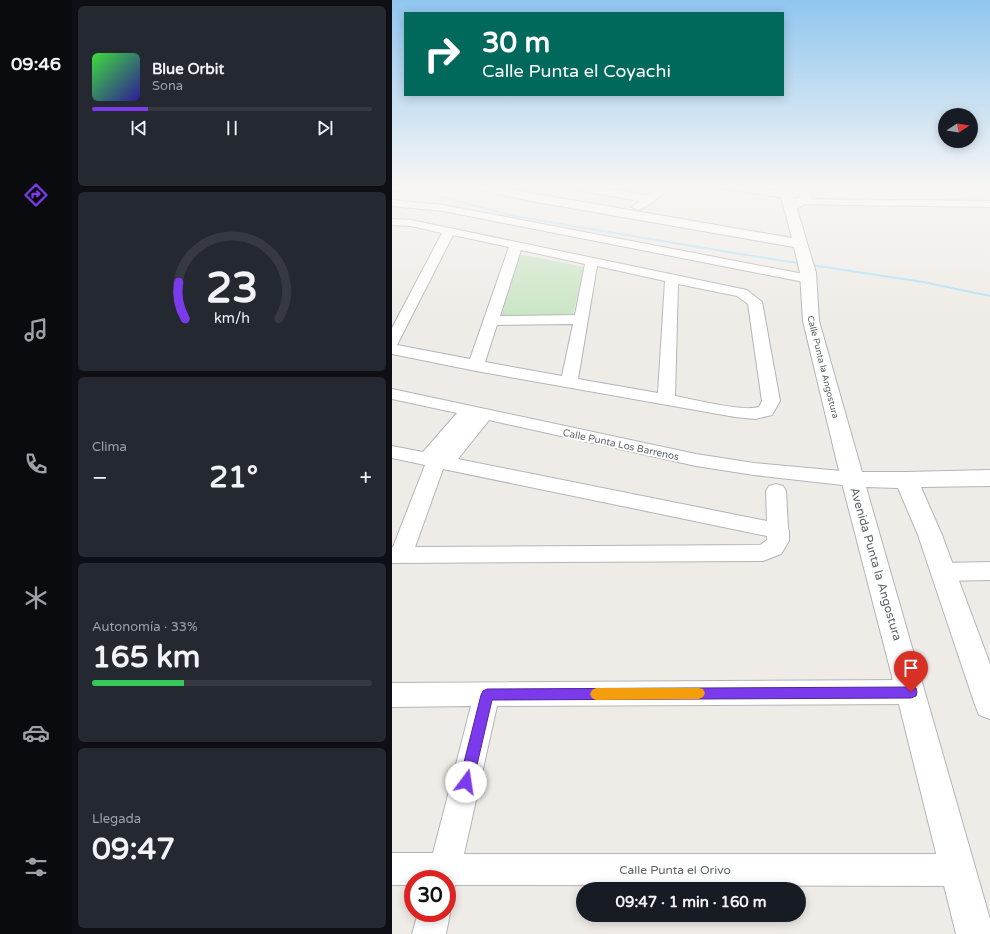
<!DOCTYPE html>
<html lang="es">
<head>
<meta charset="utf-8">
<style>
  body { margin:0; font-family:"Varela Round",sans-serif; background:#242831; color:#f1f3f6; height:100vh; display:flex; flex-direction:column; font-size:15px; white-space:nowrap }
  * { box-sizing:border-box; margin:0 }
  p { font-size:13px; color:#9ea1a6 }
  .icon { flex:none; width:22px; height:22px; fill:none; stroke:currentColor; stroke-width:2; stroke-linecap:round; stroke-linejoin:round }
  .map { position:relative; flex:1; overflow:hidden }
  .drawer { display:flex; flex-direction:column; gap:6px; padding:6px; background:#0d0f14; width:320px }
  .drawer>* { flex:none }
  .guide { position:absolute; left:12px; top:12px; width:380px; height:84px; border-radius:0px; box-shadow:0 2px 10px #0003; background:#00695c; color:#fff; overflow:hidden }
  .needle { width:26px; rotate:78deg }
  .buttons { position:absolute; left:546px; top:108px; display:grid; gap:8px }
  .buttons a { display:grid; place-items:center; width:40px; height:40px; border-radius:50%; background:#171b24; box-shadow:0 2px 10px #0003; font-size:20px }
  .speed { position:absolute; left:12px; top:870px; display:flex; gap:8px; font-size:20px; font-weight:700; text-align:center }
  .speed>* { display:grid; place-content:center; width:52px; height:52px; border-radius:50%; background:#171b24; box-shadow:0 2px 10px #0003; line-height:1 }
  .speed .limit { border:6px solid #d22; background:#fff; color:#111 }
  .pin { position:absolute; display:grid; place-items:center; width:34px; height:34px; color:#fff; margin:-41px -17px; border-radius:50% 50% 50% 0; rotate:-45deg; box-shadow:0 0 4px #0007 }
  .pin .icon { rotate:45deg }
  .me { position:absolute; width:44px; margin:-22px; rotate:14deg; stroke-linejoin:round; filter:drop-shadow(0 0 3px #0008) }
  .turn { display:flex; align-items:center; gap:14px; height:84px; padding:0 12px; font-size:18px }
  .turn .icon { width:52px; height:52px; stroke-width:2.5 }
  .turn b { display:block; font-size:28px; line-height:34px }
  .big { font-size:30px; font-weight:700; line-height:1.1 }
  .drawer .tile { flex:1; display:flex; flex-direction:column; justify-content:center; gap:6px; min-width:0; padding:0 14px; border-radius:6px; background:#242831 }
  .drawer .dial { align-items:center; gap:0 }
  .dial svg { height:104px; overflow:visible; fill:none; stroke:#363941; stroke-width:7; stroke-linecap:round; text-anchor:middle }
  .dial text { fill:#f1f3f6; stroke:none }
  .song { display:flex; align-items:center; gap:12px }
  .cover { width:48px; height:48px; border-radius:6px; background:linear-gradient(135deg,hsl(120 70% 55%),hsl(250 70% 35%)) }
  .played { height:4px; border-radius:2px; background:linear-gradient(90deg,#7c3aed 20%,#363941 20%) }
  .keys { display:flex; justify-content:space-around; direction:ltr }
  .heat { display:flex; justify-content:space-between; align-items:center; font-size:22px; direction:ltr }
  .charge { height:6px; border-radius:3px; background:linear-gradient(90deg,#34c759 33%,#363941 0) }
  .trip { position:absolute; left:184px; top:882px; width:230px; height:40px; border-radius:20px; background:#171b24; box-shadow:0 2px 10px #0003; font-weight:700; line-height:40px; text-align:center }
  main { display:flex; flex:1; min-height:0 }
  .tabs { display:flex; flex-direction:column; width:72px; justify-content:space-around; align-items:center; background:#090b0e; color:#9ea1a6 }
  .tabs .icon { width:28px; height:28px }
  .tabs .current { color:#7c3aed }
  .tabs b { font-size:18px; color:#f1f3f6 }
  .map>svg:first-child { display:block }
</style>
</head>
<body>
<main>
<nav class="tabs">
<b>09:46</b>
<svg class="icon current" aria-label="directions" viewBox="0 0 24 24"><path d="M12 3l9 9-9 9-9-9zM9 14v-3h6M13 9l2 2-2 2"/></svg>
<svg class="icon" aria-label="music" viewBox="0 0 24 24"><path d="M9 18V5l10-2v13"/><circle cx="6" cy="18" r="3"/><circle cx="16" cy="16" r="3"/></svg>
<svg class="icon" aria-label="phone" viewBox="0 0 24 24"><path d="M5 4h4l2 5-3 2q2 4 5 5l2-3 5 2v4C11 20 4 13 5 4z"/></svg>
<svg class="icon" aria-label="climate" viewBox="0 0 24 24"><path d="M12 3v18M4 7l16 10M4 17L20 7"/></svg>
<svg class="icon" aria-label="car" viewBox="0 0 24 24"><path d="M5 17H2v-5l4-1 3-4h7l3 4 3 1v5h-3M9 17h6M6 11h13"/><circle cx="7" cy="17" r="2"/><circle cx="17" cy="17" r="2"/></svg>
<svg class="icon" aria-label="filters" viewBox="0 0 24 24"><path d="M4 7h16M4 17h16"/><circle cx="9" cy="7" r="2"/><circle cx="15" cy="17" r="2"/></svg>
</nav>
<section class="drawer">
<div class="tile">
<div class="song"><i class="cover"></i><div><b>Blue Orbit</b><p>Sona</p></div></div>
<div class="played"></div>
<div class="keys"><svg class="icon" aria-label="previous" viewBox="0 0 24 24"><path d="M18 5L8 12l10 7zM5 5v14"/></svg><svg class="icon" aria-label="pause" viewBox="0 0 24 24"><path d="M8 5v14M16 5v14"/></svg><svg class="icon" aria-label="next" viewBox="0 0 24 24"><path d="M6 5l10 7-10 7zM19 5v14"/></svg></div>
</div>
<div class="tile dial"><svg viewBox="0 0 100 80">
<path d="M14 69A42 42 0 1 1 86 69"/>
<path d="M14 69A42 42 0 0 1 9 41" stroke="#7c3aed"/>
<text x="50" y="56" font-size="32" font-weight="700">23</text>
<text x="50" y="72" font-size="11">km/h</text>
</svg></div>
<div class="tile"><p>Clima</p>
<div class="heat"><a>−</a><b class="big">21°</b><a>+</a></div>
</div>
<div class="tile"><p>Autonomía · 33%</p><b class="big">165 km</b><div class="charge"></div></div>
<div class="tile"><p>Llegada</p><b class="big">09:47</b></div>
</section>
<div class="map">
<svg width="598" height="934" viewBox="0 0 598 934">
  <rect width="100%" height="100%" fill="#efece7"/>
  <path fill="#cae5c5" d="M132,255L192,267L181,315L176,318L109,317L126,256Z"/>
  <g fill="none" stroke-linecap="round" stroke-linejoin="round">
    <path fill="#ade2f9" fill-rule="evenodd" d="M5,185H9L121,215L354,254L531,281L598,295V297L531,283L354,256L121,217Z"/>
    <defs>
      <path id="street" d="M169,185H192L255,195L268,185H280C275,192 254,208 246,210L240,207L247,201L174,188Z
        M321,185H347L395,192L400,195L395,198L326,188Z
        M397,199L598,201V207L393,204L392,202Z
        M0,200L51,205L417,275L422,276L424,279L422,282L417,283L51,211L0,206Z
        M0,219L19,220L355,290L370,302L388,401L380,415L363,419L343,417L84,371L0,354V328L50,233L19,226L0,225ZM61,235L117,247L78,359L5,345ZM129,250L193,264L183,315L108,316ZM205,266L273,281L266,393L186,379ZM286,284L345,296L356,304L370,401L367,407C351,412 301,399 283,396ZM181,324L170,376L93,362L105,325Z
        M0,389L304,454L362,463L460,472L467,474L470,479L467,484L460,486L362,475L304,466L97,420L66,459L375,521L374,491L377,486L384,484L391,486L394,491L396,528L397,531V541L389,554L371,561L0,563V547H1L33,465L0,458V446L31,452L65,413L0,399ZM51,469L375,536V540L368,545L23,547Z
        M598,562V580L551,581L543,578L540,572L543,566L551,563Z
        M519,680L528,684L532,692L528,700L519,704L105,706L72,854H565L576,859L581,870L576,881L565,886L63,885L61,890L55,893V879H21V885H0V853H41L79,706L0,707V683Z
        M55,905L58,913L54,934H20L26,913H55Z"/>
      <path id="secondary" d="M0,185H15L13,188L0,191Z
        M76,185H99L139,193L400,238L386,185H398L402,200L408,197L406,185H418L420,199L405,209L424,273L427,321L470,472H514L598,470V486L529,487L550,535L598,664V719L587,715L583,705L526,535L506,488L474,487L598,919V934H564L504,692L449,479L411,321L408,273L402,247L139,201L78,188Z"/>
    </defs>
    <use href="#street" stroke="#b2b5b8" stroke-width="2"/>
    <use href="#secondary" stroke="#b1b5b8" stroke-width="2"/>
    <use href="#street" fill="#fff" fill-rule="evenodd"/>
    <use href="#secondary" fill="#fff" fill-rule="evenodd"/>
  </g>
  <linearGradient id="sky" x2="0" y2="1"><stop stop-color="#90c6ef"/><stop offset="0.59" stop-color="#f8f6f4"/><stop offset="1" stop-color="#f8f6f4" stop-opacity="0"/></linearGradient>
  <rect width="598" height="316" fill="url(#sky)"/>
  <path fill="#7c3aed" stroke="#51269a" d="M519,687L524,688L525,692L524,696L519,698L100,700L81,782L79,787L74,789L69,787L67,782L89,695L91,691L95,689Z"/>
  <path fill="#f59e0b" d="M204,688H307L311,689L313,693L311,697L307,699L204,700L200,698L198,694L200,690Z"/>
  <g text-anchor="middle" stroke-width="4" stroke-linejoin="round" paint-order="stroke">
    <g font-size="9" fill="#5e6366" stroke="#fff">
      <text transform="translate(431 367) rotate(76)" y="3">Calle Punta la Angostura</text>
    </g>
    <g font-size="10" fill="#5e6366" stroke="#fff">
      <text transform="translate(229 444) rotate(12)" y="4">Calle Punta Los Barrenos</text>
    </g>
    <g font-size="12" fill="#5e6366" stroke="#fff">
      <text transform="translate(484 564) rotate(74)" y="4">Avenida Punta la Angostura</text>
      <text x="283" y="874">Calle Punta el Orivo</text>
    </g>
  </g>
</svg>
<div class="buttons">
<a><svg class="needle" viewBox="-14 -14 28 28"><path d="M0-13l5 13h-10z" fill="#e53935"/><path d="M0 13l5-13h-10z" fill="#9ea1a6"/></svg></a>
</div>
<div class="speed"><div class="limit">30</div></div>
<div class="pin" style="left:519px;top:692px;background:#d93025"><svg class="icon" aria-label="arrive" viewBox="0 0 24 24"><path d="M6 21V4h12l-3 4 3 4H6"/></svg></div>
<svg class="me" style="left:74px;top:782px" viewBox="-20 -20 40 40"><circle r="19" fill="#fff"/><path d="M0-13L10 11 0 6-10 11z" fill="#7c3aed"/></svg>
<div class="trip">09:47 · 1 min · 160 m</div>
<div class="guide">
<div class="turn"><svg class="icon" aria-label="right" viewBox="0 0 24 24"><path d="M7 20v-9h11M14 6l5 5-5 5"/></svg><div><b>30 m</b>Calle Punta el Coyachi</div></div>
</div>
</div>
</main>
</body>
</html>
